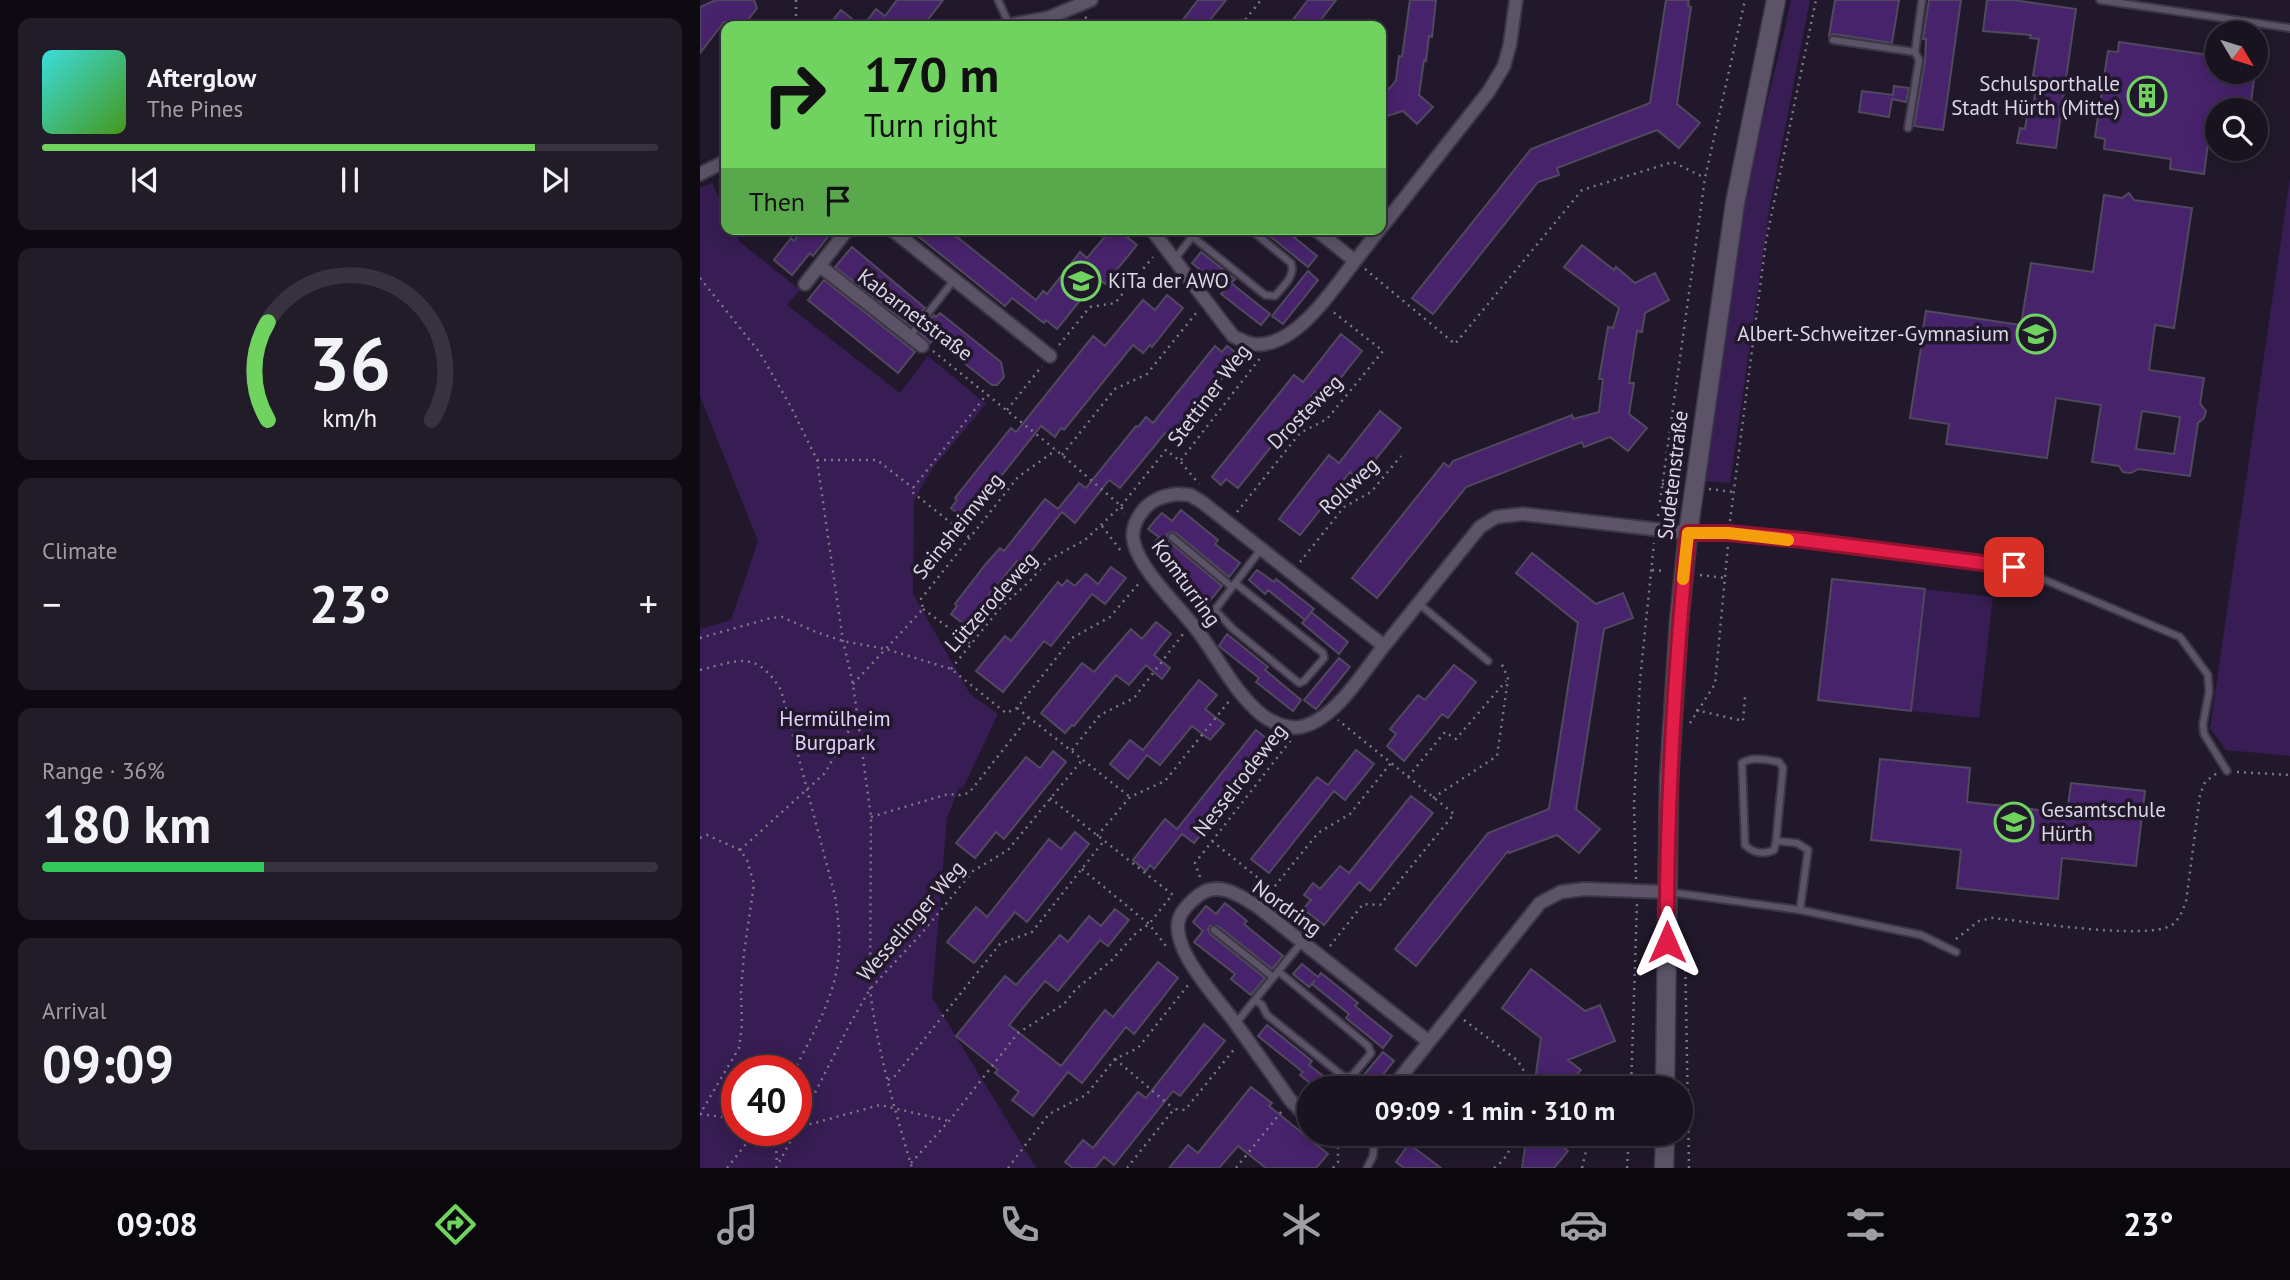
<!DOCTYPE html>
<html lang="en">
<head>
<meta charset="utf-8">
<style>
  body { margin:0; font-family:"PT Sans",sans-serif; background:#221c29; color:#f1f3f6; height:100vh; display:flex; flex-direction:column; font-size:26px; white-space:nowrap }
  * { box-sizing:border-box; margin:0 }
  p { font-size:23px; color:#9f9ea5 }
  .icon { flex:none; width:38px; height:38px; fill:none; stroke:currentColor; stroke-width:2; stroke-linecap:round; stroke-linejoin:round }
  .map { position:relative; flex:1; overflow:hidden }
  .details { display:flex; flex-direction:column; gap:18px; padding:18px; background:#0e0a12; width:700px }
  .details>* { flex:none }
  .top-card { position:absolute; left:21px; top:21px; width:665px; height:214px; border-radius:14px; box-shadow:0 4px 18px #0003,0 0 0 2px #37323e; background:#70d35f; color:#111; overflow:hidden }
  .needle { width:46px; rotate:128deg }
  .buttons { position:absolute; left:1505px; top:21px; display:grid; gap:14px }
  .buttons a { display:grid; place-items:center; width:63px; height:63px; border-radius:50%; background:#191320; box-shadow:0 4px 18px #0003,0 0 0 2px #37323e; font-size:35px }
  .speed { position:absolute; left:21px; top:1055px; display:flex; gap:14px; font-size:35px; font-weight:700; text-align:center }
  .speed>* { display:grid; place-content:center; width:91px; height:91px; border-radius:50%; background:#191320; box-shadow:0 4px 18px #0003,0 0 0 2px #37323e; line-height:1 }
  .speed .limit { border:10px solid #d22; background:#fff; color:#111 }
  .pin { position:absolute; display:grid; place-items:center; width:60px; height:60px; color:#fff; margin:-30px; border-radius:14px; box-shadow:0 4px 10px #0006 }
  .me { position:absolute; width:77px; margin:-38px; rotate:0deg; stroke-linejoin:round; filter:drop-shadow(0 0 5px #0008) }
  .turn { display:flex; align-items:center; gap:24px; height:147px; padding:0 28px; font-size:32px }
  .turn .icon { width:91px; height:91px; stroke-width:2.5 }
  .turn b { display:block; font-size:49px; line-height:60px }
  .then { display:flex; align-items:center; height:66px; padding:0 28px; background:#0003; gap:14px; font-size:26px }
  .big { font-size:52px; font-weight:700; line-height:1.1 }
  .details .widget { flex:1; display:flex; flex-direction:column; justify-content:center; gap:10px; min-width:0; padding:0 24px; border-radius:14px; background:#221c29 }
  .details .dial { align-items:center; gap:0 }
  .dial svg { height:182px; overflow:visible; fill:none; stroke:#37323e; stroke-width:7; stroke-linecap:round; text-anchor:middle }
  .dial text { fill:#f1f3f6; stroke:none }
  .song { display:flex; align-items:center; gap:21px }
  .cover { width:84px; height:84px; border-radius:10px; background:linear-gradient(135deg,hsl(180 70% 55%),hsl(100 70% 35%)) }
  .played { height:7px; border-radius:4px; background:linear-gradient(90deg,#70d35f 80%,#37323e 80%) }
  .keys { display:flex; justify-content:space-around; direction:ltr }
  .heat { display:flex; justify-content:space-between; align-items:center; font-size:38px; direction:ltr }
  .charge { height:10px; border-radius:5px; background:linear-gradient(90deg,#34c759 36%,#37323e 0) }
  .trip { position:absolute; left:597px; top:1076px; width:396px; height:70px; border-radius:35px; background:#191320; box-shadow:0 4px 18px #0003,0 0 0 2px #37323e; font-weight:700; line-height:70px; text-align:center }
  .dock { display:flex; height:112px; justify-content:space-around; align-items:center; background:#0a080d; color:#9f9ea5 }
  .dock .icon { width:49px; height:49px }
  .dock .active { color:#70d35f }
  .dock b { font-size:32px; color:#f1f3f6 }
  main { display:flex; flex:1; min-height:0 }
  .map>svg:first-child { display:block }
</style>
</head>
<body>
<main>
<section class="details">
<div class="widget">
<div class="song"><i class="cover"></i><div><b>Afterglow</b><p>The Pines</p></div></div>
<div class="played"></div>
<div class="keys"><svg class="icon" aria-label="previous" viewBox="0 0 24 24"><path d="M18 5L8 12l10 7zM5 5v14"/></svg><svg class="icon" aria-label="pause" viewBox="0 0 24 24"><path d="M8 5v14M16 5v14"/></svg><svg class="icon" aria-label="next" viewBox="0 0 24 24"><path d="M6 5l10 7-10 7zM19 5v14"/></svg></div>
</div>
<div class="widget dial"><svg viewBox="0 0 100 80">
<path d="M14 69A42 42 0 1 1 86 69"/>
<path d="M14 69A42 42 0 0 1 14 26" stroke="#70d35f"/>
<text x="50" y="56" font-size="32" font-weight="700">36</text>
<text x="50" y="72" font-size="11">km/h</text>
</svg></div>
<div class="widget"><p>Climate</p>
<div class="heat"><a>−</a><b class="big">23°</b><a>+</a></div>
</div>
<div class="widget"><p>Range · 36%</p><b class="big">180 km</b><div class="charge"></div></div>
<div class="widget"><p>Arrival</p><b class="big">09:09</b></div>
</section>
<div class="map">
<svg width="1590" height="1168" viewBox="0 0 1590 1168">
  <rect width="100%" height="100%" fill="#21192b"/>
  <path fill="#371d53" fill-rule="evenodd" d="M1091,0H1110L1070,205L1030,483L1003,481C1016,385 1026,287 1046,192C1059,127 1078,64 1091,0Z
    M1590,178V756L1526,750L1510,728Z
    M12,183L26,213V229H34L40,242L100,290L87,305L200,393L228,356L286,404L232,469L214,501L213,594L270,694L298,714L263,788H259L247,818L232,997L336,1168H0V629L31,620L58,541L0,396V188ZM96,1071V1130H37V1071Z
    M1225,589L1293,597L1279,718L1211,711Z"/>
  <path fill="#47236c" stroke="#50485d" stroke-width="2" fill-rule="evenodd" d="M16,0H54L57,8L44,25L24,22L0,53V7Z
    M197,0H243L223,26H163L176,9L185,16Z
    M498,0H526L505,26H478Z
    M608,0H636L616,26H588Z
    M710,0H736L732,37L729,36L726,61L724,60L719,95L733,107L717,124L703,111L681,118V91L690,88L696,80L699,56L702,57Z
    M966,0H989L988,6L991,7L977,104L1000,123L979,148L957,130L857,168L859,175L838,182L733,314L712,298L831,149L950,103Z
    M1135,0H1199L1192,43L1134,34L1129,36Z
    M1229,0H1261L1243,130L1214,126L1225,61L1226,39H1223Z
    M1287,0H1313L1376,9L1356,148L1317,143L1320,128L1325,129L1328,109H1333L1337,77L1333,76L1339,39L1330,38L1331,35L1283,31Z
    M141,10L161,26H128Z
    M1419,42L1517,56V72H1555L1550,110H1517V122L1511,121L1504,174L1470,169L1471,159L1404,149L1405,139L1395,137L1408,51L1418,52Z
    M1194,86L1209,88L1206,102L1192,99L1189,117L1159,112L1162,91L1193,95Z
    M1429,193L1434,200L1492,208L1474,328L1455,325L1449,370L1504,378L1500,404L1506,411L1504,418L1498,423L1490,476L1438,469L1431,473L1423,472L1419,466L1392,462L1401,405L1356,398L1347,458L1246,444L1249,424L1210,418L1222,341L1216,334L1223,329L1226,311L1321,325L1331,263L1393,272L1404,195L1422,198ZM1442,411L1480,417L1474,454L1436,449Z
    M103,229H134L113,256L110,253L92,275L74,260L91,238L94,241Z
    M209,229H247L336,300L343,291L347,294L380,252L387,258L411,229H432L426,236L437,245L405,284L398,278L357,329L346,320L344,323L312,298L305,306Z
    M561,229H584L617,256L608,267Z
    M882,245L914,270L916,267L935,283L955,273L969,300L945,313L942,332L937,331L929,383H934L929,414L947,428L928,451L910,437L884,447L882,442L766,487L677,598L652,578L744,463L749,467L753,461L872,415L873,419L899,412L903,379H899L908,327L913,328L919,308L864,267Z
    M152,247L225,308L211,326L135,267Z
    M501,252L535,279L531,283L570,314L561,325L521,294L525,290L492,263Z
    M608,271L618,280L583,324L572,316Z
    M124,280L215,352L198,373L108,300Z
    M467,295L483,308L452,347L450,345L443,353L433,345L364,430L361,428L355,437L341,426L266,520L251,508L257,500L255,498L306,434L311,428L316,432L393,336L405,346L443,300L455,310Z
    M240,313L301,362L304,377L297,385H292L234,339L230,343L220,333L234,315L236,317Z
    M641,334L662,351L624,399L615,392L538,488L526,479L521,485L512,477L594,375L603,382Z
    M515,346L522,352L527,346L540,356L473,440L465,433L420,488L409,480L375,523L362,512L321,564L317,561L265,625L251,614L257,606L255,604L285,565L300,548L304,551L345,499L358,509L379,483L386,488L436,426L438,427L446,417L453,423Z
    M680,411L701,428L659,480L650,472L600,535L579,519L629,455L639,463Z
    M481,510L518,540L515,544L540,563L529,577L476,533L471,532L467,534L468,541L522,586L508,603L481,581L485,577L450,548L459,537L448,529L457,518L462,513L472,521Z
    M832,553L896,604L923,593L933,618L904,629L876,809L900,829L879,853L857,835L809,853L808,851L716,966L695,949L788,833L849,809L878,623L816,573Z
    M411,567L426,578L405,604L392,594L351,646L344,641L303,692L276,671L305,636L311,641L358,582L362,586L367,580L375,586L386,574L398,584Z
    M557,570L574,582L576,579L614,609L605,620L611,612L648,642L639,654L602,623L605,620L589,607L568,590L565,594L549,580Z
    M1132,579L1225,589L1211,711L1118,700Z
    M456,622L471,634L454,655L470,668L462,679L446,665L429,685L416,675L374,726L372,725L365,733L341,713L382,663L394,672L431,629L442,639Z
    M527,634L568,667L565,670L601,700L593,711L556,682L559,678L519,646Z
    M639,658L650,667L616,709L604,700Z
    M754,665L776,682L748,718L742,714L704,761L687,746L696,734L690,729L718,695L725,700Z
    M499,680L517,695L505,709L524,724L510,740L492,726L460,765L447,755L428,779L410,764L430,740L443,750Z
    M556,730L567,739L563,744L570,750L494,843L482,834L454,869L450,865L446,871L433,860L465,819L477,829Z
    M656,750L674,764L645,800L634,791L569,873L551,859L617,777L628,785Z
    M353,751L366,762L304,839L296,832L275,858L256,843L326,757L340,768Z
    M1180,759L1270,768L1267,802L1367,813L1371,783L1445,791L1436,866L1362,858L1358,899L1257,888L1261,850L1171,840Z
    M711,796L733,813L670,891L659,882L624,925L603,909L611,900L604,895L613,883L620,889L640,866L649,873Z
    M375,832L389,844L327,922L315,912L274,963L247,942L276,907L287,917L349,839L361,849Z
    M525,903L547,921L544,924L583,956L572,969L518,926H510L508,930L510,934L565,978L551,995L531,979L535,974L494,942L503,931L493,922L506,906L516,914Z
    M415,909L429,920L408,946L400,940L358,991L345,981L309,1025L361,1066L405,1010L413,1017L458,962L478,978L434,1034L426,1027L382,1083L368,1072L333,1116L312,1100L319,1092L295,1073L298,1070L256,1036L305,976L316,985L360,935L368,942L389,916L401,926Z
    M602,964L618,977L621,973L636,985L658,1003L655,1006L692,1036L683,1048L646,1018L649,1014L612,984L615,980L609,987L593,974Z
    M831,969L885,1011L900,1005L915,1041L868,1060L881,1070L872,1081L881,1088H834L841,1038L802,1008Z
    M504,1024L525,1041L480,1096L473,1091L414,1165L404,1157L395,1168H373L365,1162L383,1140L393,1148L438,1092L446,1098Z
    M567,1025L612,1061L609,1065L639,1088H616L600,1075L603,1072L558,1036Z
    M683,1052L694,1061L677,1082L672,1088H653Z
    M551,1087L572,1103L569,1106L628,1154L616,1168H566L538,1146L519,1168H469L488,1145L498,1153Z
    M827,1134H865L861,1145L868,1151L854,1168H822Z
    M709,1144L741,1168H704L696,1162Z"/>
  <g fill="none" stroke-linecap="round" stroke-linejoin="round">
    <defs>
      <path id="lane" d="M298,0L309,24
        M1400,0L1590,28
        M1133,40L1215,52L1222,0
        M1208,128L1219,60L1215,52
        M493,237L565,295L575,296C583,286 596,276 591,263L550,229
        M474,260L498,229
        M210,336L254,280
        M990,533H1028L1103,540L1314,567L1480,637L1508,675L1509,692L1503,724L1504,734L1527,771
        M472,537L532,587
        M718,603L788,661
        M515,610L533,629L599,683L604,681L624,658L623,653L535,583
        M499,631L561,549
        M1076,841L1083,768L1079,762C1066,760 1053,756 1042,763L1045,845C1053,853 1064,855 1074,850L1076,841L1097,843L1108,850L1100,910
        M968,892L1100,910L1221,935L1256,952
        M514,930L573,977
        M555,1000L562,1005L567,1015L644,1077L652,1076L671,1053L668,1046L578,971
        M536,1023L602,942
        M667,1168L673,1156L675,1134"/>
      <path id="street" d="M303,26L348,18L391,0
        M0,174L26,161
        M681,228L789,91L804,66L810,44L816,0
        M191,229L350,356
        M451,229L533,336C543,341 552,346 564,344C601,339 633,289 655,261L615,229
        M655,261L680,229
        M120,266L222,346
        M105,284L148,229
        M477,494L490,495L502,502L684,646C663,672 636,719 601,727C588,729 572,723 562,715C536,694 519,660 500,634C482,609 441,572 434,543C431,532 434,523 441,513C450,500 462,496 477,494Z
        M684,646L780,527L796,517L823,514L988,533
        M692,1088L840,903L861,892L884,889L967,892
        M609,1116L604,1114L591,1101C572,1074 553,1048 534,1021C517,998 476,955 478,925C478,913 490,902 499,895C518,880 541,896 558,907L729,1042"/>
      <path id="secondary" d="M965,1088L969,779L979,621L988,533L1035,203L1076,0
        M964,1168L965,1134"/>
    </defs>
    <use href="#lane" stroke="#3c3745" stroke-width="10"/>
    <use href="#street" stroke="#3c3745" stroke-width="16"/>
    <use href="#secondary" stroke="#3c3745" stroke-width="21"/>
    <path stroke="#7c7686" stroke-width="2.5" stroke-dasharray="2 5" stroke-linecap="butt" d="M96,0V17L100,26
      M385,17L396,26
      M533,26L545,20L561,0
      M665,269L755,344L882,190L973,162L1005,178
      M0,278L60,353L91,407L117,460L143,641L153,684L171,817L170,989C177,1050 195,1110 212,1168
      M359,345L390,307L415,303L453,257
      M233,351L362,455L421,506L424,514
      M307,410L342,366
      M362,455L415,389L447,374L497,312
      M117,460H177L213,488
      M481,460L561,357
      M962,484L978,485
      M1009,489L1034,492
      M537,512L600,433L627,419L683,351L632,311
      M958,516L1005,178L1045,0
      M1030,521L1066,241L1116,0
      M402,526L421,551
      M269,537L212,492L213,488L287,394
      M600,562L644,507L671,492L701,456
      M952,570L966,571
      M1000,575L1025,578
      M223,609L271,644
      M0,638L71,618L82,617L116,632L143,641L186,649L251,669L306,713L317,708L372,638L410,617L440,582
      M251,669L301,607L330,581L348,560L385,540L401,525L421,506L466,450L480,461L499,484
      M0,670C40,660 56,650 81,690L135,896C138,917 141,939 138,961C134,999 111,1037 94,1071
      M153,684L223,609L221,599L318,477L356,450
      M317,708L430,797
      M996,710L1043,721L1045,697
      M990,723L1015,684L1028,545
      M372,750L400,715L434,698L483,634
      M1537,772L1590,775
      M708,777L745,732L756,739L806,681
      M350,798L473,895
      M733,798L797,756L808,679L803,666L797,664
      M171,817L248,794L260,795L269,793L329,717
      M397,836L430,797L465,781L530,700
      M0,838L7,835L40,850L47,860L54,884L44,953L41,992L42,1025L39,1048L0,1114
      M512,841L572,889
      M40,850L125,773L158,714
      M382,869L449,924L466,946
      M500,877L495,863L591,740
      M936,879L934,805L940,680L954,543
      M566,897L618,833L650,814L691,763
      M1256,939L1279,921L1292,918C1326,921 1446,941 1472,925C1480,919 1482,911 1486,902L1500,795L1505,782L1517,773
      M630,946L663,904L680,905L754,814L638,720
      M985,949L989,1168
      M764,1020L817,1060L823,1069V1088
      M415,1059L474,1109
      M188,1080L195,1076L300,944L332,932L403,842
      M903,1088L911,1081L931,1078
      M931,1088L937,903
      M0,1114L37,1119
      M96,1128L180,1105L249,1121
      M75,1130L77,1164
      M96,1130L151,1022L170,989L222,933L273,871L308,850L383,759
      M211,1163L249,1121L318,1033L364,1004L376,989L411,961L436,933L449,924L472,895
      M27,1168L57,1130
      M76,1168L96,1131
      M308,1168L349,1114L386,1095L415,1059L438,1048L489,984
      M427,1168L474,1109L485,1110L536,1047
      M536,1168L582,1111
      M633,1168L638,1162V1134
      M794,1168C807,1158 811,1150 814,1134
      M882,1168L890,1134
      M927,1168L929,1134"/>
    <use href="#lane" stroke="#5c5368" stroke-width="6"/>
    <use href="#street" stroke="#5c5368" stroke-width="12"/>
    <use href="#secondary" stroke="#5c5368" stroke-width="18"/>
  </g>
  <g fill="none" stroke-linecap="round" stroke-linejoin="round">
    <defs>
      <path id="route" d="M967,942C966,805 975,669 988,533H1028L1103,540L1314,567"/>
    </defs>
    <use href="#route" stroke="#92132f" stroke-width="18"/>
    <use href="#route" stroke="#e11d48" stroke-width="12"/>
    <path stroke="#f59e0b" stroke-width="12" d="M983,579L988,533H1028L1088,540"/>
  </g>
  <defs>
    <symbol id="building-ring" viewBox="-11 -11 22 22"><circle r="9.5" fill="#21192b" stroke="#70d35f" stroke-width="1.5"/><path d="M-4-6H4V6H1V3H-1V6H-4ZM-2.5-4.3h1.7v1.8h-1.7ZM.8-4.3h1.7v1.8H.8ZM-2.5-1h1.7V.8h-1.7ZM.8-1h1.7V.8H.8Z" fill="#70d35f"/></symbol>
    <symbol id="school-ring" viewBox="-11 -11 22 22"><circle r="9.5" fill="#21192b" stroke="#70d35f" stroke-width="1.5"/><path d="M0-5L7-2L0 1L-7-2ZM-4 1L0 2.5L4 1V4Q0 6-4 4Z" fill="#70d35f"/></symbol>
  </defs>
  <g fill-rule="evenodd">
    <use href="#building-ring" x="1425" y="74" width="44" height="44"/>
    <use href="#school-ring" x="359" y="259" width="44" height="44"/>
    <use href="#school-ring" x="1314" y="312" width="44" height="44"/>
    <use href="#school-ring" x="1292" y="800" width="44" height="44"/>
  </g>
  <g text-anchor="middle" stroke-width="7" stroke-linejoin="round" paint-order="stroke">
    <g font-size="21" fill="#dcd7e4" stroke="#21192b" text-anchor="end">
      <text x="1420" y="91">Schulsporthalle<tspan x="1420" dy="24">Stadt Hürth (Mitte)</tspan></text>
      <text x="408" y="288" text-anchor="start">KiTa der AWO</text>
      <text x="1309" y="341">Albert-Schweitzer-Gymnasium</text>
      <text x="1341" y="817" text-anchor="start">Gesamtschule<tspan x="1341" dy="24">Hürth</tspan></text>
    </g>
    <g font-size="21" fill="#dcd7e4" stroke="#21192b">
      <text transform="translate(215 315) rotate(37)" y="7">Kabarnetstraße</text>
      <text transform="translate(509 395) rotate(-53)" y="7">Stettiner Weg</text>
      <text transform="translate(605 412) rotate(-45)" y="7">Drosteweg</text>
      <text transform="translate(973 475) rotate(-83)" y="7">Sudetenstraße</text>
      <text transform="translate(649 486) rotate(-43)" y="7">Rollweg</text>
      <text transform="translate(258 526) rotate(-51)" y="7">Seinsheimweg</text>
      <text transform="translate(486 583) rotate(54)" y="7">Komturring</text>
      <text transform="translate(291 602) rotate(-48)" y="7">Lützerodeweg</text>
      <text transform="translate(540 780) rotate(-52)" y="7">Nesselrodeweg</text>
      <text transform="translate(587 908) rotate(36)" y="7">Nordring</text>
      <text transform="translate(211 921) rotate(-49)" y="7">Wesselinger Weg</text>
    </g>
    <g font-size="21" fill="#e2d1fc" stroke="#21192b">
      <text x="135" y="726">Hermülheim<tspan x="135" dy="24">Burgpark</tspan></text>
    </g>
  </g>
</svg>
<div class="buttons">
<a><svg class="needle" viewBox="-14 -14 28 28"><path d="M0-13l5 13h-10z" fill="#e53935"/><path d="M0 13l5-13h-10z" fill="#9f9ea5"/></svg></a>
<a><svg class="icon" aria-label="search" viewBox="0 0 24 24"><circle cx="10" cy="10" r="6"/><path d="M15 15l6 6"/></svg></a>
</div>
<div class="speed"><div class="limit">40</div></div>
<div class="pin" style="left:1314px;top:567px;background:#d93025"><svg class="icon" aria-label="arrive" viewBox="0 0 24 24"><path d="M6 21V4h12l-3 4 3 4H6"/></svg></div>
<svg class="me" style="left:967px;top:942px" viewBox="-20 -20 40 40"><path d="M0-17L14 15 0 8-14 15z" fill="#e11d48" stroke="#fff" stroke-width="4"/></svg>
<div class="trip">09:09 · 1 min · 310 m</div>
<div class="top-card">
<div class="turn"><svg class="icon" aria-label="right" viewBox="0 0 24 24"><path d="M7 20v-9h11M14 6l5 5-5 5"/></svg><div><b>170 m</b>Turn right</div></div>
<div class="then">Then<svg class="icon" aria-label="arrive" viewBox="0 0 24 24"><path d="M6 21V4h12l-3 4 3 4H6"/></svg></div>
</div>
</div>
</main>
<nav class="dock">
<b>09:08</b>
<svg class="icon active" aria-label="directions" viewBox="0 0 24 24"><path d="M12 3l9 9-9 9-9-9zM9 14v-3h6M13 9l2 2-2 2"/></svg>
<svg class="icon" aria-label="music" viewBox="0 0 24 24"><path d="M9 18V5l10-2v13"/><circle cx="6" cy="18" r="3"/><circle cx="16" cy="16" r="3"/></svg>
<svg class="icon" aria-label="phone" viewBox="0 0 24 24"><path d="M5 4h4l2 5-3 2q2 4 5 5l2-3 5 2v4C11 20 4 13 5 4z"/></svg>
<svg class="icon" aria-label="climate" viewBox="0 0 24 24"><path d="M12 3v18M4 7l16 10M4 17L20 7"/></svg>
<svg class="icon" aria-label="car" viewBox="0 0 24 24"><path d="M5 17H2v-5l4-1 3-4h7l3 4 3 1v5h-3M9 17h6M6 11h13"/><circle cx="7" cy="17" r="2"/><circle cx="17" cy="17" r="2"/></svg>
<svg class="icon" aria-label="filters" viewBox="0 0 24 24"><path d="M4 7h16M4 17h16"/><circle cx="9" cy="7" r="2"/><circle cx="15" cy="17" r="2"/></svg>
<b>23°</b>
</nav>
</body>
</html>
